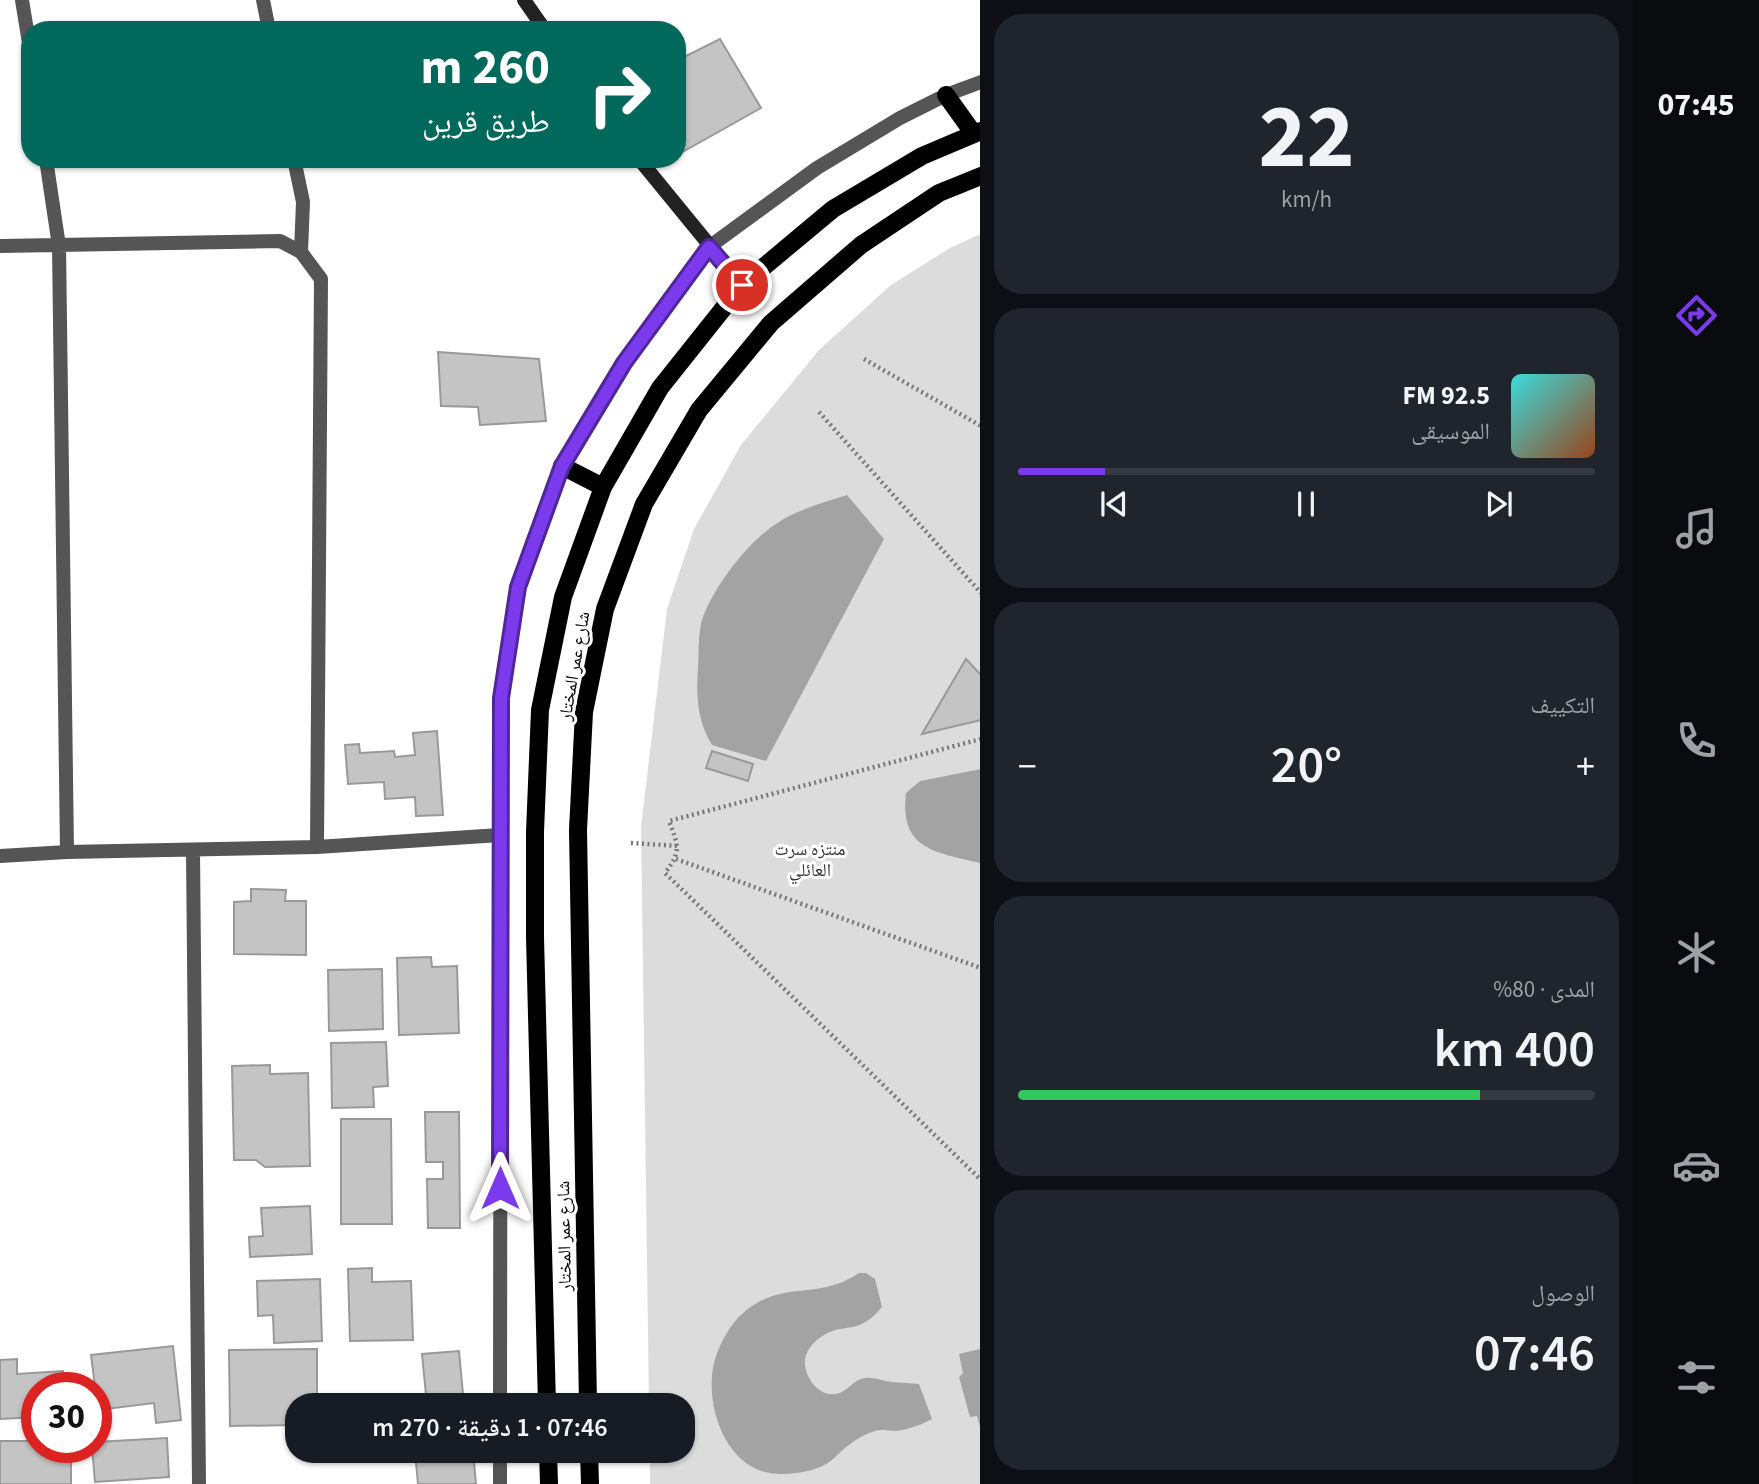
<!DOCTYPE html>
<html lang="ar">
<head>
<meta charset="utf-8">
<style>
  body { margin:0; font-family:"Source Sans 3","Noto Naskh Arabic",sans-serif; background:#20242c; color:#f1f3f6; direction:rtl; height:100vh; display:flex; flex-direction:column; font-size:26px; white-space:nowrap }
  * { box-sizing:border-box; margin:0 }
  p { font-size:23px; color:#9ea1a6 }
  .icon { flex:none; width:38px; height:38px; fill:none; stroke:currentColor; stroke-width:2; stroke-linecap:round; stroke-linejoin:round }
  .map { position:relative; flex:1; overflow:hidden; direction:ltr }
  .side { display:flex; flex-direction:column; gap:14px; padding:14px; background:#0d0f14; width:653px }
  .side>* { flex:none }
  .banner { position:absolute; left:21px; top:21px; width:665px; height:147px; border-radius:28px; box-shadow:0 2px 5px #0004; direction:rtl; background:#00695c; color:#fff; overflow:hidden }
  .speed { position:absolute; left:21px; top:1372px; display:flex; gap:14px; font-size:35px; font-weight:700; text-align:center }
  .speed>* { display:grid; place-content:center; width:91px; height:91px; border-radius:50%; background:#171b24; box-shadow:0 2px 5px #0004; line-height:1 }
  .speed .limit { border:10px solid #d22; background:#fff; color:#111 }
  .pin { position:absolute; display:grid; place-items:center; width:60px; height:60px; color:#fff; margin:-30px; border:4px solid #fff; border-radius:50%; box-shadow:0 2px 7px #0007 }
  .me { position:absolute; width:77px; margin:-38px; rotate:0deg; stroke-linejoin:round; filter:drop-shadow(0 0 5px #0008) }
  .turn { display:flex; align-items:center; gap:24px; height:147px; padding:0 21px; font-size:32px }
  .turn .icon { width:91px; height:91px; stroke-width:2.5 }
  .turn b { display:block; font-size:49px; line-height:60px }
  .big { font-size:52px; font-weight:600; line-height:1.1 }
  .side .card { flex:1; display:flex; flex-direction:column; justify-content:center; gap:10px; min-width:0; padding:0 24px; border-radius:28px; background:#20242c }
  .side .dial { align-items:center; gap:0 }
  .dial b { font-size:91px; line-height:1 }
  .song { display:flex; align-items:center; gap:21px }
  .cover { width:84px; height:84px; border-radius:10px; background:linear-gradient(135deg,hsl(180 70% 55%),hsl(20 70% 35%)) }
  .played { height:7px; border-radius:4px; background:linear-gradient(90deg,#7c3aed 15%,#363941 15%) }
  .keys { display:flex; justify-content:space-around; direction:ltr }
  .heat { display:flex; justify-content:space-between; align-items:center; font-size:38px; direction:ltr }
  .charge { height:10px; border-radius:5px; background:linear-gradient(90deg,#34c759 80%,#363941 0) }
  .trip { position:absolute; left:285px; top:1393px; width:410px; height:70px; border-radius:28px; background:#171b24; box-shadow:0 2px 5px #0004; font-weight:600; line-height:70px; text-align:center; direction:rtl }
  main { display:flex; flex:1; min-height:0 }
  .tabs { display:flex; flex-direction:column; width:126px; justify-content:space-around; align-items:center; background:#090b0e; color:#9ea1a6 }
  .tabs .icon { width:49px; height:49px }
  .tabs .active { color:#7c3aed }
  .tabs b { font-size:32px; color:#f1f3f6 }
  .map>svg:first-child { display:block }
</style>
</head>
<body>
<main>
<nav class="tabs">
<b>07:45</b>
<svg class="icon active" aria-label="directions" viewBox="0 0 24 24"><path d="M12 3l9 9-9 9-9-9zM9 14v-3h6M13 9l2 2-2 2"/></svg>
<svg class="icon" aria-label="music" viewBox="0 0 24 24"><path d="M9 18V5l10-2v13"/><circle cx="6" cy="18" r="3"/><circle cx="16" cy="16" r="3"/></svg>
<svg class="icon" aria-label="phone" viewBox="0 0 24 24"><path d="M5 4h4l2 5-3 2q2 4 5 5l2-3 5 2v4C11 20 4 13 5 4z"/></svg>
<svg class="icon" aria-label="climate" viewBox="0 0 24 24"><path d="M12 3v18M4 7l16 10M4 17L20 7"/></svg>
<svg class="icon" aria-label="car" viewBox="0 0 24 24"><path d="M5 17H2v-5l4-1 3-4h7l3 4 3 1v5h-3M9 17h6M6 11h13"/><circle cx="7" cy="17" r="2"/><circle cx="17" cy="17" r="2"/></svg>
<svg class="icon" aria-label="filters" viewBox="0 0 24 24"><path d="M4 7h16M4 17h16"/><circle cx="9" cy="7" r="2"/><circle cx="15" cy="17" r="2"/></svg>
</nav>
<section class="side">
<div class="card dial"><b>22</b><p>km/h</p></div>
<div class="card">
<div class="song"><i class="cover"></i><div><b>92.5 FM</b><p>الموسيقى</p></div></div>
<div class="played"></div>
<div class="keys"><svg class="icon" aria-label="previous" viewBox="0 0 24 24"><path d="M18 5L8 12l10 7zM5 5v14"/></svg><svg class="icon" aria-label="pause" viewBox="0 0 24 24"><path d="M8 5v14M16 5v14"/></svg><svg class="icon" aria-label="next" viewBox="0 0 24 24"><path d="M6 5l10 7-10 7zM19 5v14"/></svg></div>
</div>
<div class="card"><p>التكييف</p>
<div class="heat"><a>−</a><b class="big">20°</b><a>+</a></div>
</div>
<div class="card"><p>المدى · 80%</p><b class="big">400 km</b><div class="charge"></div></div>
<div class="card"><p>الوصول</p><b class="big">07:46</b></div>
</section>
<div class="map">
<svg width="981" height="1484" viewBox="0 0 981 1484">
  <rect width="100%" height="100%" fill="#fff"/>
  <path fill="#dcdcdc" d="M980,234V1484H650V1451H682V1405H649L641,827L667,609L694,529L741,445L819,350L891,285L950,248Z"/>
  <path fill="#a3a3a3" d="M847,495L884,539L766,761L712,745C697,721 696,695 698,667C699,654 698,638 701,624C709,593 746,544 773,526C795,510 822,503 847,495Z
    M981,769L980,863C936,852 899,850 906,793L920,781Z
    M859,1273H866L875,1279L882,1307C858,1337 844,1321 821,1337C812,1343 804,1353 805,1364C806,1381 823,1401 842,1392C850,1388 855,1379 865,1378C873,1377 883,1381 892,1382C901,1383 910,1383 919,1384L932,1419C920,1425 910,1429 896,1431C890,1431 882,1429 875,1431C857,1436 845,1448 832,1460C818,1472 788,1476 770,1473C722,1466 702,1396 716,1356C721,1342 728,1329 737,1319C778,1276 816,1303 859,1273Z
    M980,1349H981L980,1427L977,1416L970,1417L959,1377L963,1373L959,1354Z"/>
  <path fill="#c4c4c4" stroke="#999" stroke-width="2" d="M720,39L761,108L677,155V51L680,59Z
    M438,352L539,359L546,421L480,425L478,407L441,406Z
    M966,659L981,675V720L922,734Z
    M437,731L443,815L416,816L415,797L385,799L384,782L348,784L345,745L359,744L360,753L394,751L395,757L415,755L413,733Z
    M712,751L753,764L748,781L706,768Z
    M251,889L286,890L285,901H306V955L234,954V902L251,901Z
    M431,957L432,967L457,966L459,1033L399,1035L397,958Z
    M382,969L383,1029L329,1031L328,970Z
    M386,1042L388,1086L373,1087L374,1107L332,1108L331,1043Z
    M270,1065V1074L308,1073L310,1166L265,1167L256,1160H234L232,1066Z
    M425,1112H459L460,1228H428L427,1179H443V1162H426Z
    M341,1119H391L392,1224H341Z
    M310,1206L312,1254L250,1257L249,1237L263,1236L261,1208Z
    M372,1268V1282L411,1281L413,1340L350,1341L348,1269Z
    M320,1279L322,1341L274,1343L273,1315L258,1316L257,1281Z
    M173,1346L181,1420L156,1423L154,1403L98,1410L91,1355Z
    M317,1349V1405H298V1425L230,1426L229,1350Z
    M459,1351L464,1405H427L422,1354Z
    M17,1359V1374L63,1371L64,1388H37V1417L0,1419V1360Z
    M167,1438L169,1477L95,1482L92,1447H96V1442Z
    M0,1441H37V1447H71V1484H0Z
    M415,1451H473L476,1484H418Z"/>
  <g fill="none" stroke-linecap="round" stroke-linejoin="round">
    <path stroke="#777" stroke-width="4.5" stroke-dasharray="2 3.5" stroke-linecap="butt" d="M864,359L981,426
      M819,412L981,593
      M981,739L669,821C678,845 682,851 665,873L981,1180
      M631,843L678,846
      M676,859L981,968"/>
    <path stroke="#555" stroke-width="14" d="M22,0L30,49
      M263,0L269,30
      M46,159L59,246L67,852
      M294,159L303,202L301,252
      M0,246L280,241L301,252L321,279L317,847
      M193,851L199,1484
      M0,856L67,852L317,847L500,835
      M500,1405L501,698L518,587L562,466L624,363L709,247L817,168L900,118L946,95L981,82
      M500,1484V1451"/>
    <path stroke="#222" stroke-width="14" d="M524,0L545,30
      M639,159L742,285"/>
    <path stroke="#000" stroke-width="18" d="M946,95L974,134
      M562,466L603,487
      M547,1405L535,937V832L540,710L563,597L603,487L660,388L742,285L833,209L922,156L981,131
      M588,1405L578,830L584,712L605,609L644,504L699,410L771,323L861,245L939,193L981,176
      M548,1451L549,1484
      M589,1451L590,1484"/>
  </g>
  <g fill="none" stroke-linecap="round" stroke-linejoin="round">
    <defs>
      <path id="route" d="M500,1188L501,698L518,587L562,466L624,363L709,247L742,285"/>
    </defs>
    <use href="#route" stroke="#51269a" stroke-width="18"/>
    <use href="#route" stroke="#7c3aed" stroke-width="12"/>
  </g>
  <g text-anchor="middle" stroke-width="6" stroke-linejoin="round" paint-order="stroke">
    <g font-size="18" fill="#000" stroke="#fff">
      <text transform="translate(574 666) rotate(-80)" y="6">شارع عمر المختار</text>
      <text transform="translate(564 1236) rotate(-91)" y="6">شارع عمر المختار</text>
    </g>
    <g font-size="18" fill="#333" stroke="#fff">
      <text x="810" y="855">منتزه سرت<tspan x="810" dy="21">العائلي</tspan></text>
    </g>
  </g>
</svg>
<div class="speed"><div class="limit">30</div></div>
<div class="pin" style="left:742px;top:285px;background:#d93025"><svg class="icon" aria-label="arrive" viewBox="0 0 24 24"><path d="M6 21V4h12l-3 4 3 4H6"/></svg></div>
<svg class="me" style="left:500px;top:1188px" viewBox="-20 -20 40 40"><path d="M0-17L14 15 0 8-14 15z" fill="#7c3aed" stroke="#fff" stroke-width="4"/></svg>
<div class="trip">07:46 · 1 دقيقة · 270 m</div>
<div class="banner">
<div class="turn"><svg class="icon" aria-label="right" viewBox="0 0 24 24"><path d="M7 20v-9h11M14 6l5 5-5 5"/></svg><div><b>260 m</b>طريق قرين</div></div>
</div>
</div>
</main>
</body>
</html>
